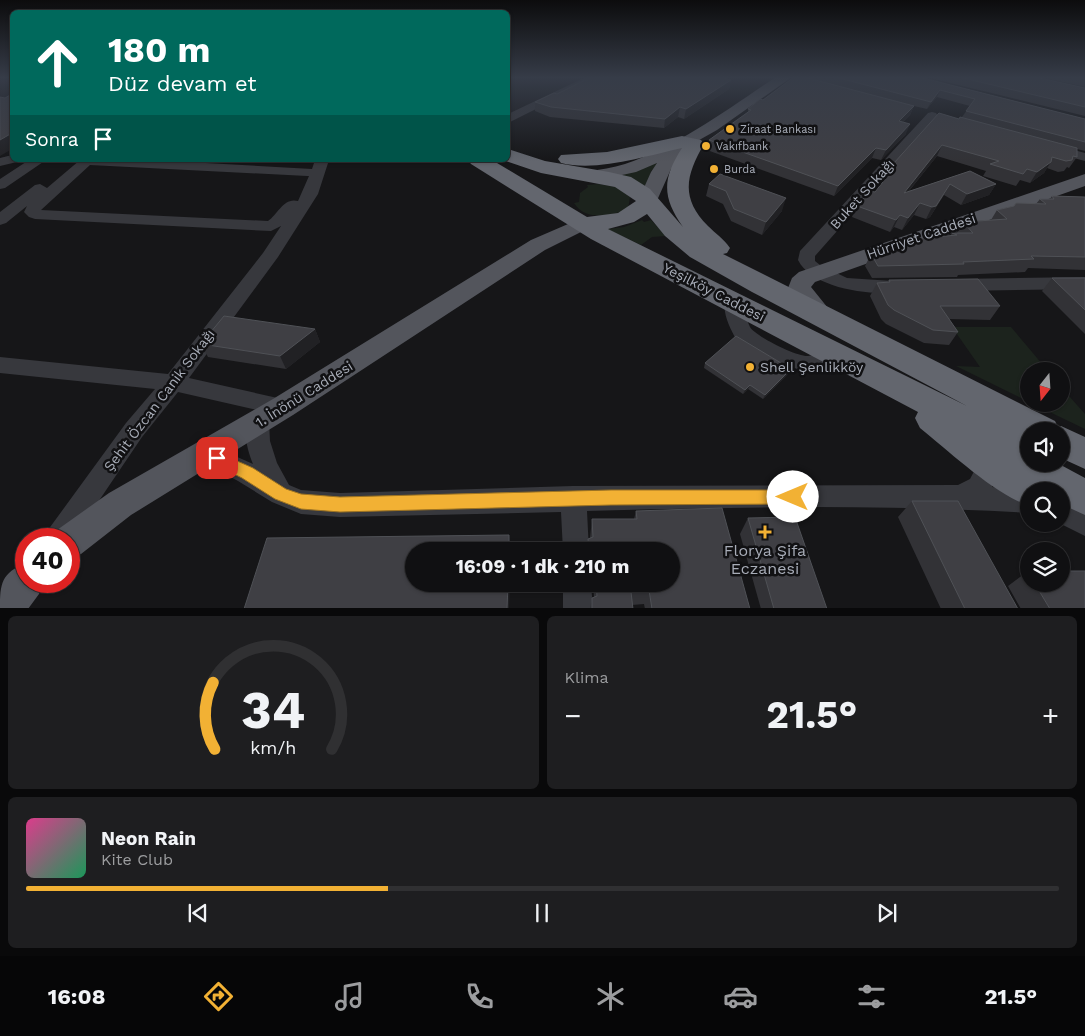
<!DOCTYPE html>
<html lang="tr">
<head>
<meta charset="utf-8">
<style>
  body { margin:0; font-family:"Work Sans",sans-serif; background:#1e1e20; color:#f1f3f6; height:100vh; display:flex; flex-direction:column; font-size:19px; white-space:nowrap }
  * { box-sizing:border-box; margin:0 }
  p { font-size:16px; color:#9c9d9f }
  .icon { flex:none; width:28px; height:28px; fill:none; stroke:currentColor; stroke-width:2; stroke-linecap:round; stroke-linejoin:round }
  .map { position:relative; height:608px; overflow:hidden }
  .drawer { display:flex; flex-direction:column; gap:8px; padding:8px; background:#09090a; flex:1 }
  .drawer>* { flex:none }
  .banner { position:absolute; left:10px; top:10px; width:500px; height:152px; border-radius:8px; box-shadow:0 1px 4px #0004,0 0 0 1px #303032; background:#00695c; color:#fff; overflow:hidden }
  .needle { width:32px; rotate:197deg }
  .fabs { position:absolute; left:1020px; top:362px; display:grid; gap:10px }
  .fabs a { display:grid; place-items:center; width:50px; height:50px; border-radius:50%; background:#101012; box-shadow:0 1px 4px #0004,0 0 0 1px #303032; font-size:25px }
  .speed { position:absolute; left:15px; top:528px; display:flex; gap:10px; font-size:25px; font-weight:700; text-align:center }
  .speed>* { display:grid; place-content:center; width:65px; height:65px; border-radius:50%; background:#101012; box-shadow:0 1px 4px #0004,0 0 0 1px #303032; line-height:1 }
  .speed .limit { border:8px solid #d22; background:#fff; color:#111 }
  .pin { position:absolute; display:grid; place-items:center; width:42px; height:42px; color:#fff; margin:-21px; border-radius:10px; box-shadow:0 2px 8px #0006 }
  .me { position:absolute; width:55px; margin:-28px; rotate:270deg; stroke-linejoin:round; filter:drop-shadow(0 0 4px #0008) }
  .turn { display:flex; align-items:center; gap:18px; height:105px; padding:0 15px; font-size:22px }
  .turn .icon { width:65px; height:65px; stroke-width:2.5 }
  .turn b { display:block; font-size:35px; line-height:42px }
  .then { display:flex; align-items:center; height:48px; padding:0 15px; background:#0003; gap:10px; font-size:19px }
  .big { font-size:38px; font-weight:700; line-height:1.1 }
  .drawer .tile { flex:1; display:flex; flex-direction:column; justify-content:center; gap:8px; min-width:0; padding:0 18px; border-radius:8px; background:#1e1e20 }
  .drawer .dial { align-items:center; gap:0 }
  .dial svg { height:130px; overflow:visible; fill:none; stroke:#303032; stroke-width:7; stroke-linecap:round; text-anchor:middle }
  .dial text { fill:#f1f3f6; stroke:none }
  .song { display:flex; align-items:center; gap:15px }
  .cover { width:60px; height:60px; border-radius:8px; background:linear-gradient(135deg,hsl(330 70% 55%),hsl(150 70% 35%)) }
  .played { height:5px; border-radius:2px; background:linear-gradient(90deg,#f2b134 35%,#303032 35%) }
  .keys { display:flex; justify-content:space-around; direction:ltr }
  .heat { display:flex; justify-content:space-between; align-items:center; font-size:28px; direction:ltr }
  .drawer .tiles { flex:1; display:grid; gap:8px; grid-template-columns:1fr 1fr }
  .tile:last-child { grid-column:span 2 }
  .trip { position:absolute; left:405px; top:542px; width:275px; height:50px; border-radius:25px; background:#101012; box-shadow:0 1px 4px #0004,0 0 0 1px #303032; font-weight:700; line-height:50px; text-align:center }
  .tabs { display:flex; height:80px; justify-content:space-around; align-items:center; background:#060607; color:#9c9d9f }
  .tabs .icon { width:35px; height:35px }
  .tabs .selected { color:#f2b134 }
  .tabs b { font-size:22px; color:#f1f3f6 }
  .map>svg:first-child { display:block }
</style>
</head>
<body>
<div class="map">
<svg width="1085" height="609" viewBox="0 0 1085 609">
  <rect width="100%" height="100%" fill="#161618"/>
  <path fill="#1c231d" d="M667,155L651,171L647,188L624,177L623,173Z
    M599,184L616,187L630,197L628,210C610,215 586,222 574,203L579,202L580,193L588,187L587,185Z
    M642,220L644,222L651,220L666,236L652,237L641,245L607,229L624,227Z
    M952,327H1011L1048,371H1029V402L956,366L980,367Z
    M1061,387L1085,414V429L1033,404H1061Z"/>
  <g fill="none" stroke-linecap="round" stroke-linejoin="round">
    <path fill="#37383d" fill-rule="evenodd" d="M586,77H600L508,123V114Z
      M932,112L936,113L938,116L936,119L815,256V261L820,265L847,278L908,282L911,286L908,290C879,298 813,290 798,260L800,251L928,113Z
      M1052,144L1085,153V161L1047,151L1045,148Z
      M12,155V160H18L17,162L0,166V158Z
      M29,160H46L5,188L0,189V179Z
      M80,160H151L312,169L315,160H329L318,194L278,257L189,378L291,401L294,407L291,413L283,416L178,392L142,437L69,545V539H44L48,530L126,423L155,389L0,373V357L168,374L263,253L281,226L271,231L35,219L29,217L24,212L27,206L6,223L0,225V212L35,185L40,184L47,188ZM90,165L307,176H309L298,201C284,197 278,214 268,221L41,210Z
      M1085,277V289L957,291L951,289L948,285L951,281L957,279Z
      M734,296L741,298C746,306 745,317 750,327C755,336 797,357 808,356C821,354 832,346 845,350L848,355L845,360L806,372L771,360L736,339C730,328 720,309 727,298Z
      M258,413L266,415L269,422L270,441L277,463L289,485L301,490L340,493L573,486L958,485L970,479L982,456L991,453L1000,456L1003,464L992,487L1034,491H1029V513C882,504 733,507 587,511L589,551H563L561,512L340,517L301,514L272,502L238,481L198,460L194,453L198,446L206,443L253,464C247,449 242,431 250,415Z
      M1061,497L1085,510V536L1061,524Z
      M563,584H591L593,609H563Z"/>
    <path fill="#53555c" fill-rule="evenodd" d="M776,77H792L717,130L685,148L690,152L671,169L655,205L648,207L641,205L638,201L651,172L657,163L636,172L594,181L588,180L585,176L588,172C600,169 613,168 625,164C679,146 729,108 776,77Z
      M1085,174V186L815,282L811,287L836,318L833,324L824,327L815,324L788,288L792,278L799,272Z
      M582,218L589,220L592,224L589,228L545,250L293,415L131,515L81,554L69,558V539H53L57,530L109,493L273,399L531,240Z
      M26,563V581H44L39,594L28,609H0C0,584 1,573 26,563Z"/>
    <path fill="#63666e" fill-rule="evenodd" d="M682,136L701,140L704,144C686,175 680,198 708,226C715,233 724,239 730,248L727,253L723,254L1055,421L1058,427L1061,426L1085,437V469L1061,458V431H1029V464H1059L1085,478V515L1061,504V491H1029V506C993,493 950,452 920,428L915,418L918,412L591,239L471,164L468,160H492L587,217L618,213L636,201L615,187L541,173L503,160H508V149L545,161L609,172L631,177L650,189L683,227C662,197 662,179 682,148C646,156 597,172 561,163L558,159L561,155L607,152ZM647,214L665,236L690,257L752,292L967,406L608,229L634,222Z"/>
  </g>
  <path fill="#323236" d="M591,77H721L731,80L729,89L684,119L678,117L664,128L550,117L535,111V102L557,94Z
    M805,77H919L1085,119V151L1077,149V157L1069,168L1067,167L1064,171L1058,172L1047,168L1044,173L1030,183L1020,180L1016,186L983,176L986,171L937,156L909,191L970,171L996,184L989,195L961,205L944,195L930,217L926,219L914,215L902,230L894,227L890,232L852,217L857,206L875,192L890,173L894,163L959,119L962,117L970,106L937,97L927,109L914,106L910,115L903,122L906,134L881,160L872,158L834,196L707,150L709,140L748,112V109L763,100Z
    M926,77H1035L1085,88V116Z
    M1041,77H1085V87Z
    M709,184L782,211L762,235L731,221L723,204L706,196Z
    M1052,196L1085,197V270L1028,268L1025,272L958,275L957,277L872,278L865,266L871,254L950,236L952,233H957L963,222L991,220L997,210L1014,206L1016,203L1036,204L1040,199H1050Z
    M1052,278H1085V334L1042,291Z
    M889,280L1000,306L990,320L949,319L958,332L949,345L924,343L886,324L881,319L870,296L877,283L887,282Z
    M315,329L320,342L286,369L208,357L201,344Z
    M705,363L791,369L789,373L763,399L748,389L743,394L704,368Z
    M912,501L1018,609H941L898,517Z
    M636,511L750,609H645L644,604L632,605L633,609H590L592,598L594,597L593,584H671V551H587L588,539L590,538L592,519H634Z
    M748,518L827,609H761L740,534Z
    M1028,571H1029V584H1061L1085,609H1021L1008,586Z"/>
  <path fill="#212124" d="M731,80L729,89L684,119L686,109Z
    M940,90L937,97L927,109L931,102Z
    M914,106L910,115L894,131L899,121Z
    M680,107L678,117L664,128L665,119Z
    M910,124L906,134L881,160L886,150Z
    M12,133V149L0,156V140Z
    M942,145L937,156L898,204L904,193Z
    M876,148L872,158L834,196L838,186Z
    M1051,162L1044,173L1030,183L1037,172Z
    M950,184L930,217L926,219L932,207Z
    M996,184L989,195L961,205L967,194Z
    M786,198L782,211L762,235L766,222Z
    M920,203L914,215L902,230L908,218Z
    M900,215L894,227L890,232L896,220Z
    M315,329L320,342L286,369L280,356Z
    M791,369L789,373L763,399L765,395Z
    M750,385L748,389L743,394L745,390Z
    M509,535L511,551H509Z
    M508,584H510L509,609H507Z"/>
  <path fill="#3f3f44" stroke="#4f5156" d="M591,77H719L731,80L686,109L680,107L665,119L551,107L535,102L554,93L557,94Z
    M794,77H804L914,106L899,121L910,124L886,150L876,148L838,186L709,140L751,110L748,109L760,99L763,100Z
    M835,77H919L1085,119V142L966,111L975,99L940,90L931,102Z
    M959,77H1035L1085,88V107Z
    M1076,77H1085V79Z
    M12,94V133L0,140V97L5,98Z
    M939,113L959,119L960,117L1077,148V157L1073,156L1072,160L1066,161L1052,157L1051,162L1037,172L1027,169L1023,174L990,164L999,161L942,145L904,193L970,171L996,184L967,194L950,184L936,206L932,207L920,203L908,218L900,215L896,220L857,206L870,191L875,192L897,164L894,163Z
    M720,174L786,198L766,222L734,209L726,191L709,184Z
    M1052,196L1085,197V257L1031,256L1034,259L963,262L964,264L878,266L871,254L914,239L957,235L952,233H973L963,222L1007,219L997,210L1014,206L1016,203L1046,204L1040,199H1054Z
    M1052,278H1085V310Z
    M978,279L1000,306H940L958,332L933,330L894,310L888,305L877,283L890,282L889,280Z
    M224,316L315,329L280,356L201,344Z
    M736,336L791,369L765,395L750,385L745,390L705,363Z
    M912,501H958L1018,609H965Z
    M722,508L750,609H652L649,590L631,592L633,609H592V598L597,596L596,584H671V551H589L588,539L593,537L592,519H637L636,511Z
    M795,517L827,609H774L748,518Z
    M509,535V551H414V584H508L507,609H244L267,538Z
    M1061,571H1085V609H1050L1035,584H1061Z"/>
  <linearGradient id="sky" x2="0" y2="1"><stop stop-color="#0c0c0d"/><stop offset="0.48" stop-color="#363c48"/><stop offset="1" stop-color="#363c48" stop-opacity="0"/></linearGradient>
  <rect width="1085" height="162" fill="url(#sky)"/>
  <path fill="#f2b134" stroke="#9d7322" d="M217,452L253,468L286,489L301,494L340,497L611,490H793L798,492L800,497L798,502L793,504L611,505L340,512L301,509L275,499L242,478L212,463L210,458L212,454Z"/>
  <g fill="#f2b134" stroke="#111113" stroke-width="2">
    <circle cx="730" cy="129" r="5"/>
    <circle cx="706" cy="146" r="5"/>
    <circle cx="714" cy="169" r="5"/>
    <circle cx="750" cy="367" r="5"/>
    <path d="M762.5 524.5h5v5h5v5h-5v5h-5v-5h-5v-5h5z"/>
  </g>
  <g text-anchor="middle" stroke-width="5" stroke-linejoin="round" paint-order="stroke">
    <g font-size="11" fill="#a8adb8" stroke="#111113" text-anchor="start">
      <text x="740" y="133">Ziraat Bankası</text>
      <text x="716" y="150">Vakıfbank</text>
      <text x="724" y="173">Burda</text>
    </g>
    <g font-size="14" fill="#a8adb8" stroke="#111113">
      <text transform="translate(862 194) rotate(-48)" y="5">Buket Sokağı</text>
      <text transform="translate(921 236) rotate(-19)" y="5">Hürriyet Caddesi</text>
      <text transform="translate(714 292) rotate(27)" y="5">Yeşilköy Caddesi</text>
      <text transform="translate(304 394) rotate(-32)" y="5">1. İnönü Caddesi</text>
      <text transform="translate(159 400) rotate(-53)" y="5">Şehit Özcan Canik Sokağı</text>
    </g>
    <g font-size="14" fill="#a8adb8" stroke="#111113" text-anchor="start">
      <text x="760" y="372">Shell Şenlikköy</text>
    </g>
    <g font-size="16" fill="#a8adb8" stroke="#111113">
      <text x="765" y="556">Florya Şifa<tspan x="765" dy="18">Eczanesi</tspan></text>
    </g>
  </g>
</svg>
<div class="fabs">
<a><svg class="needle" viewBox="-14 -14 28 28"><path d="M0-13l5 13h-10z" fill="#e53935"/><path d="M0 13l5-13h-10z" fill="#9c9d9f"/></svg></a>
<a><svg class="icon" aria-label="sound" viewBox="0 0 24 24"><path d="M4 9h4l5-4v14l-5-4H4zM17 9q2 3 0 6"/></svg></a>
<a><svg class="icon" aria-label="search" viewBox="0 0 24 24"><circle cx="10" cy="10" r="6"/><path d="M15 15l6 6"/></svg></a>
<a><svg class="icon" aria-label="layers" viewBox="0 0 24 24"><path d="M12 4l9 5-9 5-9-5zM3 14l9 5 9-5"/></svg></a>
</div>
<div class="speed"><div class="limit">40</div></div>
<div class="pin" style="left:217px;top:458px;background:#d93025"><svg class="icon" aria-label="arrive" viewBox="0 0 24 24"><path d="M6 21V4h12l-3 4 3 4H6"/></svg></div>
<svg class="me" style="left:793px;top:497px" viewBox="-20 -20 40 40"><circle r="19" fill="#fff"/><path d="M0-13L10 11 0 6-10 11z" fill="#f2b134"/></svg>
<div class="trip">16:09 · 1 dk · 210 m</div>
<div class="banner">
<div class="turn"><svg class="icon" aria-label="ahead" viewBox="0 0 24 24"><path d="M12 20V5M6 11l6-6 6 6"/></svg><div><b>180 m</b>Düz devam et</div></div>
<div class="then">Sonra<svg class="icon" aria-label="arrive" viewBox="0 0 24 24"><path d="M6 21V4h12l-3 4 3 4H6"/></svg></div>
</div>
</div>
<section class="drawer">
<div class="tiles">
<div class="tile dial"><svg viewBox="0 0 100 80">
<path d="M14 69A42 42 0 1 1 86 69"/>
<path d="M14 69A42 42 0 0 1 13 28" stroke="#f2b134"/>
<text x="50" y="56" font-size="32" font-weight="700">34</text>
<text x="50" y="72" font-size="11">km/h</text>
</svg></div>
<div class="tile"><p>Klima</p>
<div class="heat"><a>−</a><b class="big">21.5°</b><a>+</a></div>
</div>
<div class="tile">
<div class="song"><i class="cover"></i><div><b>Neon Rain</b><p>Kite Club</p></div></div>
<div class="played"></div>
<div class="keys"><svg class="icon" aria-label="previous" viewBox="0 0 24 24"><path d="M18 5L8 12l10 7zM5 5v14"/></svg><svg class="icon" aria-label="pause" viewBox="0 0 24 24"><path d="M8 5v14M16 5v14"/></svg><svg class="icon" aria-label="next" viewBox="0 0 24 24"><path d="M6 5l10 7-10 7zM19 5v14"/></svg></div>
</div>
</div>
</section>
<nav class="tabs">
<b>16:08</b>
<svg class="icon selected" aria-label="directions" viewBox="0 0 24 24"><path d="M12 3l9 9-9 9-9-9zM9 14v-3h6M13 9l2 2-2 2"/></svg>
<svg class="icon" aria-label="music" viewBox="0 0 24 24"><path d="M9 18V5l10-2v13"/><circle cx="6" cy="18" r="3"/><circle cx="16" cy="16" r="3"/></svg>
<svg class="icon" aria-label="phone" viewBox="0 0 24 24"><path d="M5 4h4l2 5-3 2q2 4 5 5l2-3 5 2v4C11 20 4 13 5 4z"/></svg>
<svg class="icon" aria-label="climate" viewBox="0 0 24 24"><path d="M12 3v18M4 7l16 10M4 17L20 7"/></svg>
<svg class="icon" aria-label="car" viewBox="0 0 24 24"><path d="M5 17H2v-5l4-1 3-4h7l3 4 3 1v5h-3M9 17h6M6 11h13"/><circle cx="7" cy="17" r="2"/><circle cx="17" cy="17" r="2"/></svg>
<svg class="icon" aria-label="filters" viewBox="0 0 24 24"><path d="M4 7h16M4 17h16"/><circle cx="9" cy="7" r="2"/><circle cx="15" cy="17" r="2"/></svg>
<b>21.5°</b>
</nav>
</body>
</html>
